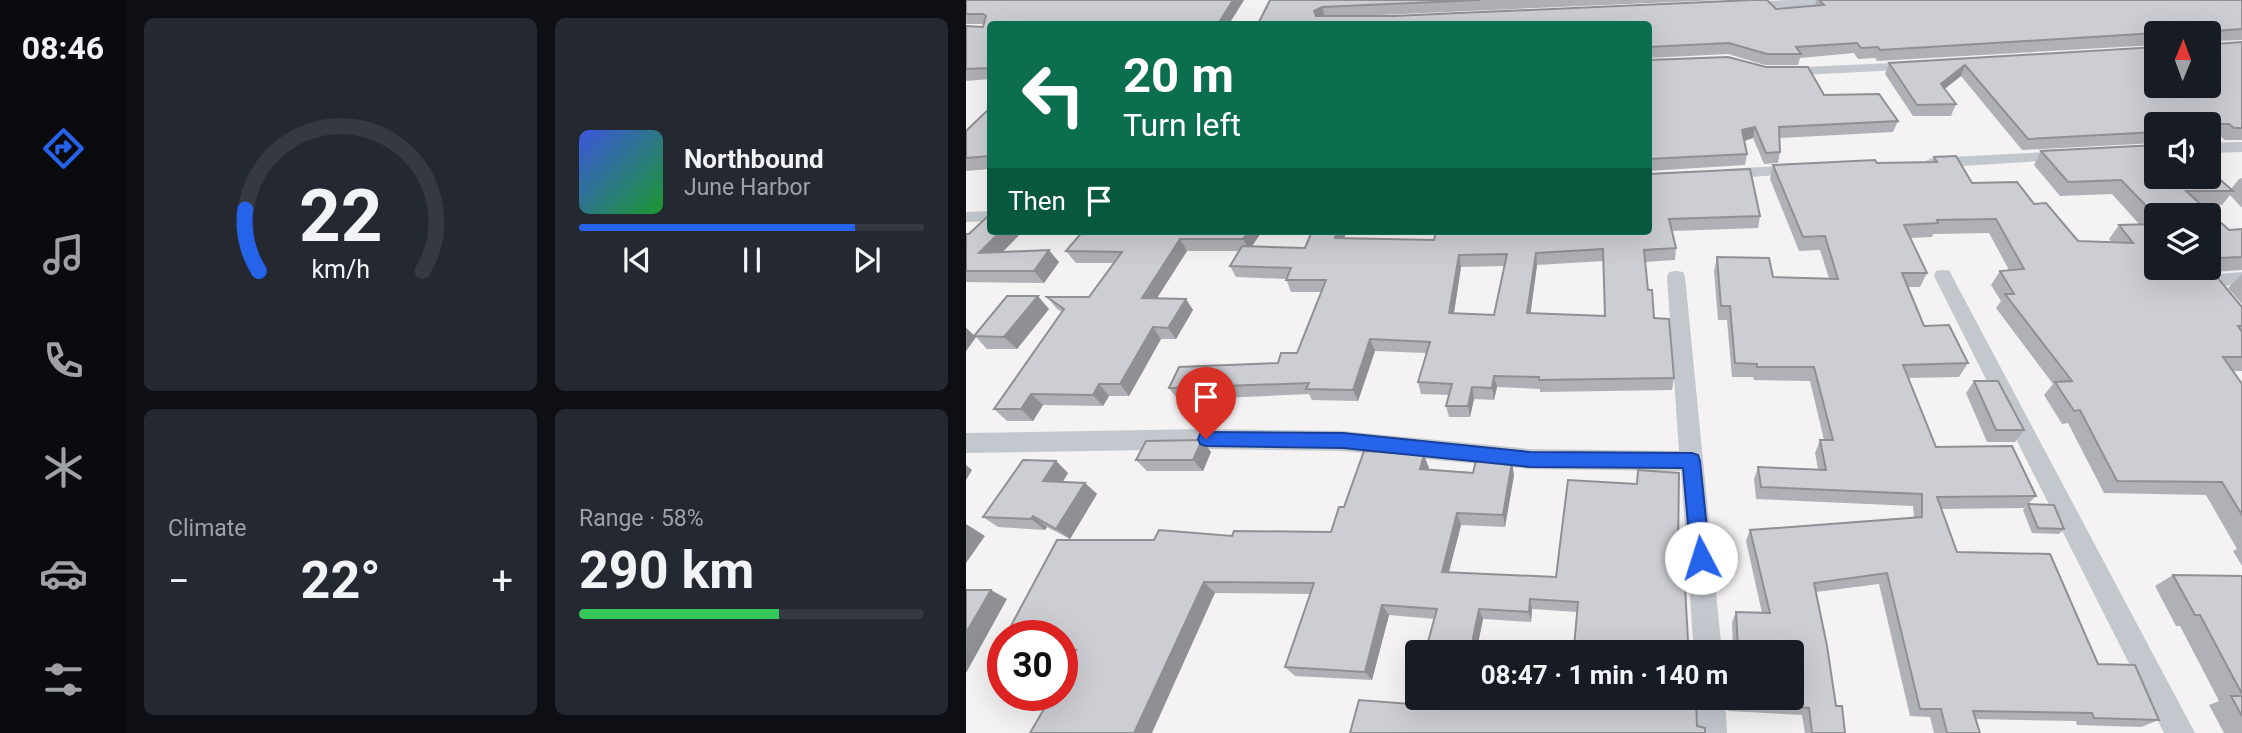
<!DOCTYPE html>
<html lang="en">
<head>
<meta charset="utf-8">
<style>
  body { margin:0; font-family:Roboto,sans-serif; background:#242831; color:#f1f3f6; height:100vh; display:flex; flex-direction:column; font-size:26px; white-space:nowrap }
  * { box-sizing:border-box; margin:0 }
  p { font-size:23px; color:#9ea1a6 }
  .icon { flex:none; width:38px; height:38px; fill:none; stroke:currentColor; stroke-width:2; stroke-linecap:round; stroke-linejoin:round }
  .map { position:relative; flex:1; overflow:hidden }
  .details { display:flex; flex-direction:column; gap:18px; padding:18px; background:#0d0f14; width:840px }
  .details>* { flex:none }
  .top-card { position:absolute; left:21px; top:21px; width:665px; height:214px; border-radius:7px; box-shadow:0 7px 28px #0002; background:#0b6e4f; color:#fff; overflow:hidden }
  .needle { width:46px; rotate:1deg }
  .fabs { position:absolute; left:1178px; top:21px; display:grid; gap:14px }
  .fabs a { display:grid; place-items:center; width:77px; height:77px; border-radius:7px; background:#171b24; box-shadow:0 7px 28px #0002; font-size:35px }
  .speed { position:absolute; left:21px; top:620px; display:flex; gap:14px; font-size:35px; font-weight:700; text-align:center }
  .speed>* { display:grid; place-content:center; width:91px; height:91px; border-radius:50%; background:#171b24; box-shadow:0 7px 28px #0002; line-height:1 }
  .speed .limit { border:10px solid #d22; background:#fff; color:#111 }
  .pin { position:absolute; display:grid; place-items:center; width:60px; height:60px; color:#fff; margin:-72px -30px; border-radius:50% 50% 50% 0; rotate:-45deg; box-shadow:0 0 7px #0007 }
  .pin .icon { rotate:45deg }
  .me { position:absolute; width:77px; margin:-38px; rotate:355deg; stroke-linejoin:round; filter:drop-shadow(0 0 5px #0008) }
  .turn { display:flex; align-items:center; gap:24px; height:147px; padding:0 21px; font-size:32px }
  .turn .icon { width:91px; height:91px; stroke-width:2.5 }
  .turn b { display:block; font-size:49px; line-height:60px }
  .then { display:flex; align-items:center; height:66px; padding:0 21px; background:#0003; gap:14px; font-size:26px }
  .big { font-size:52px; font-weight:700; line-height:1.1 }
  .details .widget { flex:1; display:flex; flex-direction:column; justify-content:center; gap:10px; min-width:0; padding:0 24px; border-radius:10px; background:#242831 }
  .details .dial { align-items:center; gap:0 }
  .dial svg { height:182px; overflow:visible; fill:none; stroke:#363941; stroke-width:7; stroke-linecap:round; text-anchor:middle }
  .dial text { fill:#f1f3f6; stroke:none }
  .song { display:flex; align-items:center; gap:21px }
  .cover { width:84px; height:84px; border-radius:10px; background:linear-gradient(135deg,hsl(230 70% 55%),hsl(130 70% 35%)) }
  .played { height:7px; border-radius:4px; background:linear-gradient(90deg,#2563eb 80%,#363941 80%) }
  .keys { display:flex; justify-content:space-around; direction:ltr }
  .heat { display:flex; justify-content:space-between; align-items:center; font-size:38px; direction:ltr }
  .charge { height:10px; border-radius:5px; background:linear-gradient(90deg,#34c759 58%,#363941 0) }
  .details .tiles { flex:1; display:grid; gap:18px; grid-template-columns:repeat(2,1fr) }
  .trip { position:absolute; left:439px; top:640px; width:399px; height:70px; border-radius:7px; background:#171b24; box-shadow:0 7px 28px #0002; font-weight:700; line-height:70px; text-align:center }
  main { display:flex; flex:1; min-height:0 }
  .tab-bar { display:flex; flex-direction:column; width:126px; justify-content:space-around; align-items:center; background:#090b0e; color:#9ea1a6 }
  .tab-bar .icon { width:49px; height:49px }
  .tab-bar .selected { color:#2563eb }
  .tab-bar b { font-size:32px; color:#f1f3f6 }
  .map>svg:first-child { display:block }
</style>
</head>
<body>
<main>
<nav class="tab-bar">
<b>08:46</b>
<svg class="icon selected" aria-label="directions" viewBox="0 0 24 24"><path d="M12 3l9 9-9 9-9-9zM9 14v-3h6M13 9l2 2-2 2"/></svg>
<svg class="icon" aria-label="music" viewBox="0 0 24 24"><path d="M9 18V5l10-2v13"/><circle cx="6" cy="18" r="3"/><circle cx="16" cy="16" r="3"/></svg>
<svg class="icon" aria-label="phone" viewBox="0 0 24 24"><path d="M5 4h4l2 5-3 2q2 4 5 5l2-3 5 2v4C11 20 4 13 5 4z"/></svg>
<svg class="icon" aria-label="climate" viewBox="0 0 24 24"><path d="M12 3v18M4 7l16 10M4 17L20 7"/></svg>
<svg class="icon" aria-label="car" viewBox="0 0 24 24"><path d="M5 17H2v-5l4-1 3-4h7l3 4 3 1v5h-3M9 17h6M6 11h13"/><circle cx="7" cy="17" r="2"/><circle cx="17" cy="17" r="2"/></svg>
<svg class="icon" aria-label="filters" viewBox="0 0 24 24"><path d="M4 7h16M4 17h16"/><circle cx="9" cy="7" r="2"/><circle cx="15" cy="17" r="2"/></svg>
</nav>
<section class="details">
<div class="tiles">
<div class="widget dial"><svg viewBox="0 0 100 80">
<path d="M14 69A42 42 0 1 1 86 69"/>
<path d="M14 69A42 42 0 0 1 8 42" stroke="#2563eb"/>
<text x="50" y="56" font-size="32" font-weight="700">22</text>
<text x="50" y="72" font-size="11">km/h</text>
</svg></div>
<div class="widget">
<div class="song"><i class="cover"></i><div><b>Northbound</b><p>June Harbor</p></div></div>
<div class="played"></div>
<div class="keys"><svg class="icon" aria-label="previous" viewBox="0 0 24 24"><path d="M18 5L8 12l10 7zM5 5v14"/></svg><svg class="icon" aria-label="pause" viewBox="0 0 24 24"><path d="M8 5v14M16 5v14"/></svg><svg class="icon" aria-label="next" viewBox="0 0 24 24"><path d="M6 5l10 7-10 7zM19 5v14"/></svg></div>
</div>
<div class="widget"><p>Climate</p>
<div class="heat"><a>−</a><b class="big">22°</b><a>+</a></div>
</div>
<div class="widget"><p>Range · 58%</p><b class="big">290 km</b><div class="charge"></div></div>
</div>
</section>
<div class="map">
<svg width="1276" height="733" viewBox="0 0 1276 733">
  <rect width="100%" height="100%" fill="#f4f2f2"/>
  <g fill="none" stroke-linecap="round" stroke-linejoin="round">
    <path fill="#c2c8ce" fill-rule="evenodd" d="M824,0H896L890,3L777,10L771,6L777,2Z
      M948,62L953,63V69L816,76L809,72L816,68Z
      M1276,142V152L1242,153V143Z
      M1101,151L1107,153L1109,156L1107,159L965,168L957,163L965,158Z
      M831,165L837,167L839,170L837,173L759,179L751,174L759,169Z
      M24,211V221L0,222V212Z
      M977,270L984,271L986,276L1229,733H1198L968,276L970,271Z
      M710,271L717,272L719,277L756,653H728L715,471L564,469L377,451L240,449L0,453V433L240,429L377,431L564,449L713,451L701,277L703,272Z
      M1276,272V284L1257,286L1276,307V327L1269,325L1235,284L1241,275Z
      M729,698H759L761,733H731Z"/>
  </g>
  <path fill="#b0b1b6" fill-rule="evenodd" d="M0,0H278L263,24H24V79L0,81V26L17,27V24H0Z
    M304,0H753L391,16L810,9L849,6L850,0H1276V40L1249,41L1250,44L1276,42V140H1259L1254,136H1242V124H1190V143L1056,150L995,76L979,89L990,104L985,116H947L919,74L923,63L1190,47V86L1242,33H1190V45L911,61L909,58L892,59L888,53L834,58L832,65H799L762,54L682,58V24H292Z
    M682,60L858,95L932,121L927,132L814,138V152L812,163L798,164L787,138L779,141L781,154L779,165L682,171Z
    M24,108V169L0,171V131Z
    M1075,151L1265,189L1273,179L1276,178V208L1264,195L1256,205H1235L1263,230L1276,229V270L1246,272L1276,307V371H1267L1276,384V566L1267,551L1271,549L1240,495L1138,493L1102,423L1096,424L1078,395L1087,384L1030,308L1035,301L1025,285L1034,271L1043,270L1023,233L967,234L966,237L944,238L961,273L954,287H942L958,326L1002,363L993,377L942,378L970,447L1070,496L1058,508L975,509L991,552L1132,664L1193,720L1175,727L1111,725L1110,721L1009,719L1014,733H968L964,717L944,716L913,584L850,592L870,706L879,733H839L836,715L762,711L761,698H826L608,647L611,612L566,609L565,622L517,619L510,653H459L469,619L423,615L406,680L329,676L319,667L344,594L249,593L105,660H96V635L188,540L365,532L378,507L458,455L462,469L548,475L539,527L495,525L483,572L590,577L712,550L722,641L731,646L767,647L766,622L770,612L796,613L780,541L784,530L948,518L947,506L790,499L788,479L792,467L852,469L849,453L854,440H858L844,381L788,380L787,377H766L761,320H752L748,271L751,257L807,277L863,278L854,250L833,251L804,179L807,165L965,163L968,157L1006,183L1068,204L1112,241L1146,242L1143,239L1153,225H1174L1146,194L1094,196L1068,165ZM1190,215L1242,268H1190Z
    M682,174L794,216L792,228L706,231L710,248L709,260L679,262L682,290L688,318L708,378L706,390L574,392V389L531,387L528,400L508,399L504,417H483L480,406L483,395L455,394L452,382L460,353L409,351L392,401L346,400L343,394L212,400L203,388L312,363L331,353L355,292H325L320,279L270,277L264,266L272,251H221L191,298L227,310L210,339H195L163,396H143L137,406L77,405L67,421H41L28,409L96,312L91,309L81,297H123L148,263H110L100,251L117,231H296L286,246L339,248L346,231H381L378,238L468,240ZM637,261L639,316L564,313L571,265ZM538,266L528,315L488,313L495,267Z
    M24,231H57L36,252L93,262L78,283L0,282V234Z
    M1276,274V304L1262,288Z
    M83,309L51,349H21L10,337L0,351V328L9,336Z
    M1008,381L1058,430L1049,442H1021L1000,393Z
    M236,440L245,452L237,471H181L170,460Z
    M90,461L102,473L97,482L119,483L131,494L104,539L81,527L79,530L32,527L17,517Z
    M1062,504L1098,529L1093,534L1066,533L1057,510Z
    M1207,575L1276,576V733H1258L1243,705L1253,701L1214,626H1210L1189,586Z"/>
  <path fill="#909094" d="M267,0H278L263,24H252Z
    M356,7L359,17L352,22L348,11Z
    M999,65L995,76L970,95L975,84Z
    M789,127L787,138L774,142L776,130Z
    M35,231H57L24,265L13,253Z
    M283,231H296L283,251L277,239Z
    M371,231H381L373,249L369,238Z
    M214,239L221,251L184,309L176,298Z
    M83,250L93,262L78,283L68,271Z
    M570,253L571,265L563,325L561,313Z
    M493,255L495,267L486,325L483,313Z
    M72,296L83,309L51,349L38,337Z
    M220,299L227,310L210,339L202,328Z
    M187,327L195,339L163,396L154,384Z
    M0,328L10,337L0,351Z
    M404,339L409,351L392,401L387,390Z
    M528,376L531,387L528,400L526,388Z
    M133,384L143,396L137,406L127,395Z
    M506,387L508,399L504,417L502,406Z
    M65,394L77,405L67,421L55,409Z
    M236,440L245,452L237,471L227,460Z
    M458,455L463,468L459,481L454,469Z
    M90,461L102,473L90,492L77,481Z
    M546,462L548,475L539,527L537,515Z
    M0,465L6,470L0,480Z
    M119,483L131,494L104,539L90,529Z
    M491,513L495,525L480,583L476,572Z
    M67,516L81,527L79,530L65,519Z
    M0,524L19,536L0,563Z
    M238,582L249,593L186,733H168Z
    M25,590L41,599L0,673V633Z
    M564,599L566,609L565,622L563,612Z
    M416,605L423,615L406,680L399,672Z
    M513,609L517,619L510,653H504Z"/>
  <path fill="#cdced4" stroke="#909094" stroke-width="2" fill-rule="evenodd" d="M0,0H267L252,24H24V68L0,69V26L17,27L20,16L17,14H0Z
    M304,0H514L356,7L348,11L350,16H427L786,0H801L810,9L858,5L853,0H1276V29L1249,31L1247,33L1250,44L1276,42V128H1268L1263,124H1190V132L1062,139L999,65L975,84L990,104L951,105L923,63L1190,47V86H1242V33H1190L914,50L912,47L895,48L891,43L830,47L835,54H801L763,43L682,47V24H292Z
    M762,57L800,67H842L858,95L913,94L932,121L813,127L814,152L800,153L789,127L776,130L781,154L682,159V60Z
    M24,108V156L0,158V131Z
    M1190,145V177H1242V169L1267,191H1220L1263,230L1276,229V257L1253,258L1245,270L1276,307V326H1272L1276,332V357H1257L1276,384V515L1256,482L1151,481L1114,410L1108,411L1089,382L1106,381L1039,294H1048L1034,271L1058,269L1030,219L971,220L972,223L938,225L961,273H936L958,326L983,325L1002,363L937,365L970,447L1046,446L1070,496L971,497L991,552L1084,554L1132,664L1169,665L1193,720L1128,718L1126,713L1007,711L1014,733H981L975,709H954L921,573L848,583L861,646L870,706H876L879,733H846L843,708L767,703L766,698H826V653H557L558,643L608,647L612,602L564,599L563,612L513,609L504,653H459L471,609L416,605L399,672L319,667L348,583L238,582L168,733H64L86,695H96V675L110,650H96V635H40L91,540H188L193,530L266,536L268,531L365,532L373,507H378L398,451L458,455L454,469L507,473L510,460L546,462L537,515L491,513L476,572L590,577L602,480L671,484L672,470L713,473L712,550H717L722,641L728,642L731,646L772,648L770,612L804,613L784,530L956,517V494L795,487L792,467L860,470L854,440H867L848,367H791V364L769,363L764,306H755L751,257L803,258L807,277L872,279L859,236L837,237L807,165L909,160L911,163L971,162L968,157L990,156L1006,183L1051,182L1068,204L1080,203L1112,241L1167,243L1153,225L1190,224V268H1242V215H1190V216L1155,180L1102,182L1075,151Z
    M784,169L794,216L703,219L710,248L678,250L682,290H686L688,318L703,319L708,378L573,380V377L528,376L526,388L506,387L502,406H480L486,384L452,382L464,342L404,339L387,390L340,389L343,383L203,388L213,367L312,363L315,353H331L360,280H320L325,268L264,266L276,246L339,248L346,231H371L369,238L468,240L470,231H682V174ZM637,249L639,316L561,313L570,253ZM541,254L528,315L483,313L493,255Z
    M22,216H24V231H35L13,253L83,250L68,271H0V234H3Z
    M117,231H283L277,239H214L176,298L220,299L202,328L187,327L154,384H133L127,395L65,394L55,409H28L98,309L81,297H123L156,252L100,251Z
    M41,296H72L38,337L8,336Z
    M1008,381H1032L1058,430H1030Z
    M236,440L227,460H170L180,441Z
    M57,460L90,461L77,481L119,483L90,529L67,516L65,519L17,517Z
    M1062,504L1088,505L1098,529L1072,528Z
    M1207,575L1276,576V694L1234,615H1229Z
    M0,590H25L0,633Z
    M37,642V652H31Z
    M452,679V698H730L731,726L739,728V733H384L393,700L444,704Z
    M1265,696H1276V716Z"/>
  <path fill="#2563eb" stroke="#184099" stroke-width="2" d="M240,432L377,433L564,452L726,453L732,455L734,461L744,558L742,564L735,567L728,564L725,558L717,468L564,467L377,448L240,446L234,444L232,439L234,434Z"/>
</svg>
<div class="fabs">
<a><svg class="needle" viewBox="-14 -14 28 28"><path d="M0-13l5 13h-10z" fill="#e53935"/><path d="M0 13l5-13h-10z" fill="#9ea1a6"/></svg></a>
<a><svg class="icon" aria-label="sound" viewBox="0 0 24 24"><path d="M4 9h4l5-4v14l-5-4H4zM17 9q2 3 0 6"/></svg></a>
<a><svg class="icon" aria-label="layers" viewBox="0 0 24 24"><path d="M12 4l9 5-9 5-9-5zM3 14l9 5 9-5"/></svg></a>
</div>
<div class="speed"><div class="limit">30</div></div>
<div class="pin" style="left:240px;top:439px;background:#d93025"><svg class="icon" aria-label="arrive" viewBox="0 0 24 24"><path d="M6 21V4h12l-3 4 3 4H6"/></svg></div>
<svg class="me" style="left:735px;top:558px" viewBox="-20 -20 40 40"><circle r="19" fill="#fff"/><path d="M0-13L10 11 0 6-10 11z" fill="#2563eb"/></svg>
<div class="trip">08:47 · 1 min · 140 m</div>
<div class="top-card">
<div class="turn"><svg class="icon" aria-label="left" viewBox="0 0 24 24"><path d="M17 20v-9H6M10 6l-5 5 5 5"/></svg><div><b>20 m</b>Turn left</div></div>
<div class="then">Then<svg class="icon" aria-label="arrive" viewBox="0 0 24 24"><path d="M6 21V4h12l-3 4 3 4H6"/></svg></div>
</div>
</div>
</main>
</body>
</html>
